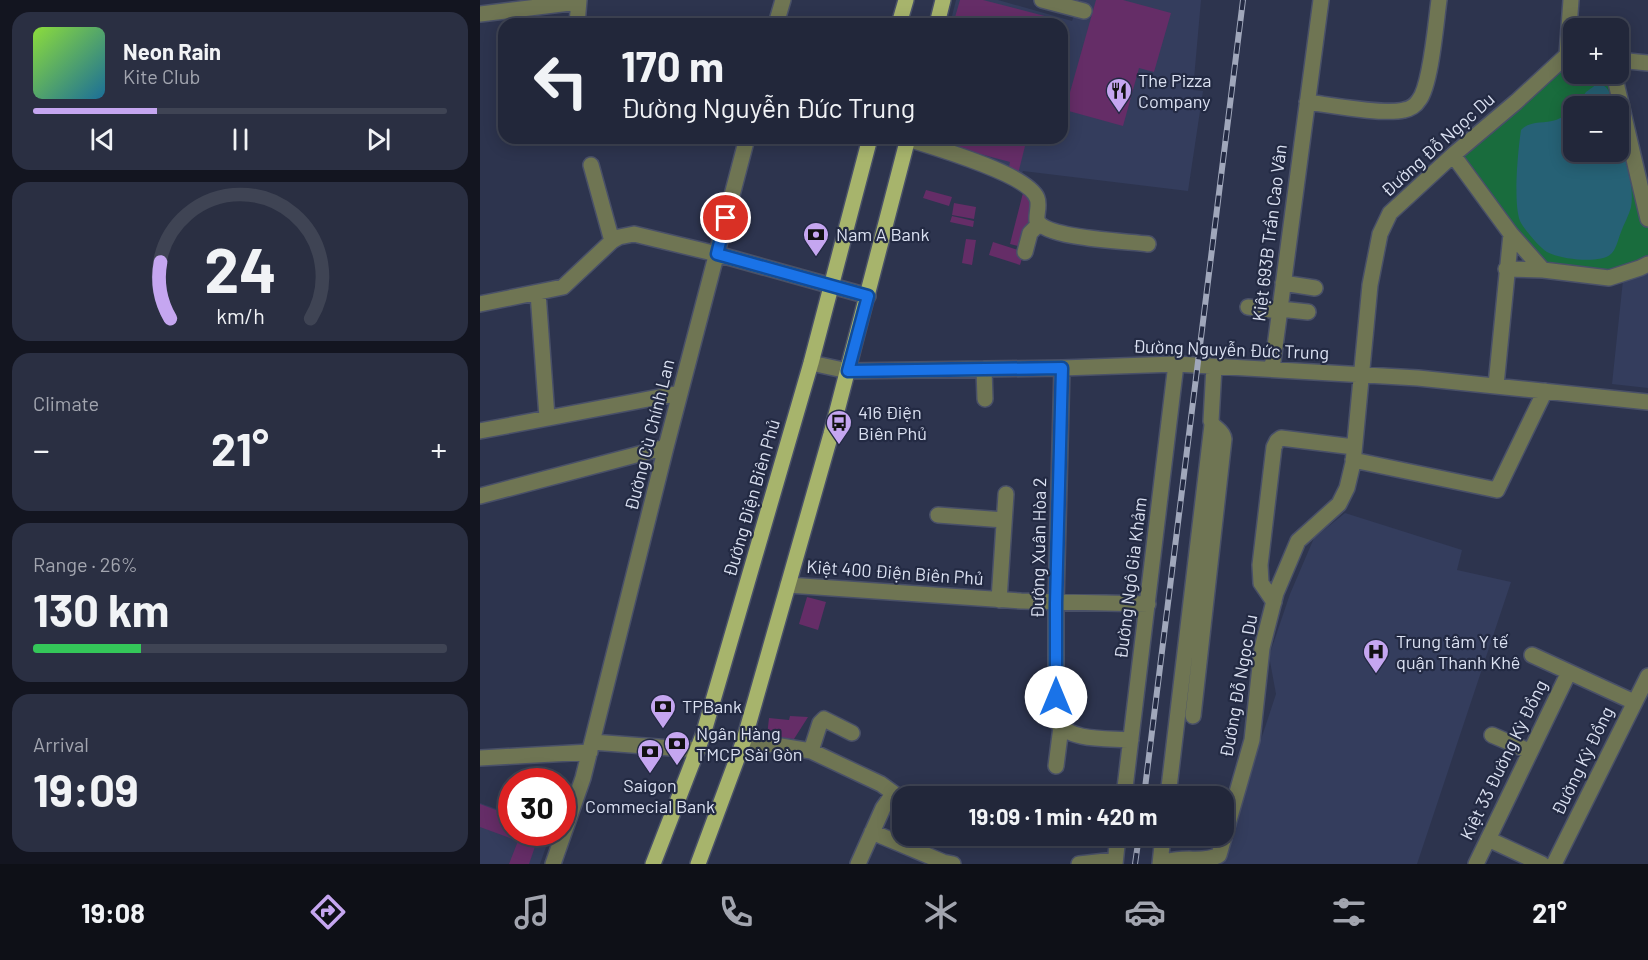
<!DOCTYPE html>
<html lang="en">
<head>
<meta charset="utf-8">
<style>
  body { margin:0; font-family:Barlow,sans-serif; background:#2a2f42; color:#f1f3f6; height:100vh; display:flex; flex-direction:column; font-size:22px; white-space:nowrap }
  * { box-sizing:border-box; margin:0 }
  p { font-size:20px; color:#a2a5af }
  .icon { flex:none; width:33px; height:33px; fill:none; stroke:currentColor; stroke-width:2; stroke-linecap:round; stroke-linejoin:round }
  .map { position:relative; flex:1; overflow:hidden }
  .side { display:flex; flex-direction:column; gap:12px; padding:12px; background:#131520; width:480px }
  .side>* { flex:none }
  .top-card { position:absolute; left:18px; top:18px; width:570px; height:126px; border-radius:18px; box-shadow:0 3px 15px #0003,0 0 0 2px #3f4454; background:#22273a; color:#f1f3f6; overflow:hidden }
  .buttons { position:absolute; left:1083px; top:18px; display:grid; gap:12px }
  .buttons a { display:grid; place-items:center; width:66px; height:66px; border-radius:12px; background:#22273a; box-shadow:0 3px 15px #0003,0 0 0 2px #3f4454; font-size:30px }
  .speed { position:absolute; left:18px; top:768px; display:flex; gap:12px; font-size:30px; font-weight:700; text-align:center }
  .speed>* { display:grid; place-content:center; width:78px; height:78px; border-radius:50%; background:#22273a; box-shadow:0 3px 15px #0003,0 0 0 2px #3f4454; line-height:1 }
  .speed .limit { border:9px solid #d22; background:#fff; color:#111 }
  .pin { position:absolute; display:grid; place-items:center; width:51px; height:51px; color:#fff; margin:-26px; border:3px solid #fff; border-radius:50%; box-shadow:0 2px 6px #0007 }
  .me { position:absolute; width:66px; margin:-33px; rotate:0deg; stroke-linejoin:round; filter:drop-shadow(0 0 4px #0008) }
  .turn { display:flex; align-items:center; gap:21px; height:126px; padding:0 24px; font-size:27px }
  .turn .icon { width:78px; height:78px; stroke-width:2.5 }
  .turn b { display:block; font-size:42px; line-height:51px }
  .big { font-size:45px; font-weight:700; line-height:1.1 }
  .side .card { flex:1; display:flex; flex-direction:column; justify-content:center; gap:9px; min-width:0; padding:0 21px; border-radius:18px; background:#2a2f42 }
  .side .dial { align-items:center; gap:0 }
  .dial svg { height:156px; overflow:visible; fill:none; stroke:#3f4454; stroke-width:7; stroke-linecap:round; text-anchor:middle }
  .dial text { fill:#f1f3f6; stroke:none }
  .song { display:flex; align-items:center; gap:18px }
  .cover { width:72px; height:72px; border-radius:9px; background:linear-gradient(135deg,hsl(90 70% 55%),hsl(200 70% 35%)) }
  .played { height:6px; border-radius:3px; background:linear-gradient(90deg,#c5a6f0 30%,#3f4454 30%) }
  .keys { display:flex; justify-content:space-around; direction:ltr }
  .heat { display:flex; justify-content:space-between; align-items:center; font-size:33px; direction:ltr }
  .charge { height:9px; border-radius:4px; background:linear-gradient(90deg,#34c759 26%,#3f4454 0) }
  .trip { position:absolute; left:412px; top:786px; width:342px; height:60px; border-radius:18px; background:#22273a; box-shadow:0 3px 15px #0003,0 0 0 2px #3f4454; font-weight:700; line-height:60px; text-align:center }
  .menu { display:flex; height:96px; justify-content:space-around; align-items:center; background:#0e1017; color:#a2a5af }
  .menu .icon { width:42px; height:42px }
  .menu .current { color:#c5a6f0 }
  .menu b { font-size:27px; color:#f1f3f6 }
  main { display:flex; flex:1; min-height:0 }
  .map>svg:first-child { display:block }
</style>
</head>
<body>
<main>
<section class="side">
<div class="card">
<div class="song"><i class="cover"></i><div><b>Neon Rain</b><p>Kite Club</p></div></div>
<div class="played"></div>
<div class="keys"><svg class="icon" aria-label="previous" viewBox="0 0 24 24"><path d="M18 5L8 12l10 7zM5 5v14"/></svg><svg class="icon" aria-label="pause" viewBox="0 0 24 24"><path d="M8 5v14M16 5v14"/></svg><svg class="icon" aria-label="next" viewBox="0 0 24 24"><path d="M6 5l10 7-10 7zM19 5v14"/></svg></div>
</div>
<div class="card dial"><svg viewBox="0 0 100 80">
<path d="M14 69A42 42 0 1 1 86 69"/>
<path d="M14 69A42 42 0 0 1 9 40" stroke="#c5a6f0"/>
<text x="50" y="56" font-size="32" font-weight="700">24</text>
<text x="50" y="72" font-size="11">km/h</text>
</svg></div>
<div class="card"><p>Climate</p>
<div class="heat"><a>−</a><b class="big">21°</b><a>+</a></div>
</div>
<div class="card"><p>Range · 26%</p><b class="big">130 km</b><div class="charge"></div></div>
<div class="card"><p>Arrival</p><b class="big">19:09</b></div>
</section>
<div class="map">
<svg width="1168" height="864" viewBox="0 0 1168 864">
  <rect width="100%" height="100%" fill="#2d344e"/>
  <path fill="#343d5d" d="M476,0H518L592,21L600,0H721L713,90L723,91L708,191L543,171L541,176L526,172L527,166L439,139L582,138V24H470Z
    M1168,270V388L1132,384L1143,280Z
    M865,513L982,550L977,570L1031,582L937,864H740L796,694L789,656L810,594L834,538Z
    M0,803L31,814L32,832L71,833L60,864H0Z"/>
  <path fill="#196c3d" fill-rule="evenodd" d="M1089,60H1093L1094,74H1133L1168,228V255L1136,271L1075,270L1062,263L983,164L984,157ZM1094,106H1138V152H1094Z"/>
  <path fill="#266175" d="M1117,84C1130,85 1130,95 1133,106H1096L1106,92Z
    M1093,109L1094,152H1138L1139,130C1144,152 1155,185 1151,207C1149,215 1144,224 1141,232C1138,239 1137,247 1132,253C1122,265 1079,259 1067,252C1060,248 1043,228 1040,221C1033,203 1038,150 1041,130C1050,120 1064,124 1076,120C1082,118 1088,113 1093,109Z"/>
  <path fill="#652d67" d="M480,0H503L580,20L579,24H473Z
    M616,0H643L691,13L674,72L659,68L643,126L585,110Z
    M547,138L538,174L528,171L530,162L444,139Z
    M545,185L558,188L542,247L530,244Z
    M446,190L472,197L469,206L443,198Z
    M474,203L496,207L494,219L472,215Z
    M472,216L494,221L493,227L470,222Z
    M486,239L496,240L492,265L482,263Z
    M513,242L544,252L540,265L509,255Z
    M327,597L346,602L338,630L319,624Z
    M310,716L328,717L314,739L287,736L289,718L309,720Z
    M0,804L32,816V832H60L49,864H29L38,841L0,827Z"/>
  <g fill="none" stroke-linecap="round" stroke-linejoin="round">
    <defs>
      <path id="minor" d="M562,0L604,11
        M0,14L98,2
        M97,24L99,0
        M296,24L303,0
        M1138,60L1168,63
        M1134,74L1168,219
        M827,102C850,105 903,115 924,110C930,109 936,105 939,100C951,85 956,21 959,0
        M428,139C453,147 548,174 557,198C560,205 556,214 557,221C568,239 646,241 668,244
        M973,155L1031,234L1063,270L1129,278L1160,268L1168,264
        M111,165L132,241
        M545,252L550,233L559,224
        M1026,269L1063,270
        M803,283L835,288
        M58,293L67,417
        M0,304L83,287L132,241L139,237L154,234L237,254L388,296
        M768,307L799,311
        M800,309L828,312
        M331,363L368,371L582,368L696,364L938,378L1168,402
        M582,368L576,603V721C590,742 628,738 651,740
        M504,369L505,399
        M792,369L841,0
        M1016,385L1031,234
        M0,431L200,393
        M873,460L1017,490L1065,391
        M0,496L186,447
        M458,515L524,520
        M308,585L541,601L668,604
        M519,600L526,494
        M794,602L781,583L780,565L794,447L797,441L801,438L874,447
        M1052,655L1089,672
        M713,716L744,439C743,429 733,429 731,421L734,367
        M1012,735L1049,751
        M264,740L331,751L401,784L423,800
        M112,742L218,750
        M331,751L340,723L344,719L372,733
        M0,758L110,752
        M576,766L581,727
        M644,796L696,364
        M688,796L732,425
        M392,832L463,862L473,864
        M1008,839L1062,864
        M73,864L103,778L186,447L267,138
        M378,864L403,808L413,794
        M599,864L635,860
        M635,864L638,836
        M680,864C702,854 724,864 739,855L772,740L782,648L796,593L818,541L859,504L867,488L873,463L890,285L900,234L910,213L973,155L1036,102L1087,55L1091,0
        M680,864L683,836
        M996,864L1089,672L1154,702
        M1074,864L1168,676"/>
      <path id="major" d="M419,24L426,0
        M457,24L463,0
        M173,864L223,735L331,363L390,138
        M218,864L264,740L351,434L428,138"/>
    </defs>
    <use href="#minor" stroke="#495068" stroke-width="18"/>
    <use href="#major" stroke="#495068" stroke-width="18"/>
    <use href="#minor" stroke="#6f7553" stroke-width="15"/>
    <use href="#major" stroke="#a7b46c" stroke-width="15"/>
    <defs>
      <path id="rail" d="M664,796L763,0
        M655,864L659,836"/>
    </defs>
    <use href="#rail" stroke="#a0a7bb" stroke-width="6"/>
    <use href="#rail" stroke="#232a43" stroke-width="4" stroke-dasharray="11" stroke-linecap="butt"/>
  </g>
  <g fill="none" stroke-linecap="round" stroke-linejoin="round">
    <defs>
      <path id="route" d="M246,218L237,254L388,296L368,371L582,368L576,603V697"/>
    </defs>
    <use href="#route" stroke="#114b97" stroke-width="15"/>
    <use href="#route" stroke="#1a73e8" stroke-width="10"/>
  </g>
  <defs>
    <symbol id="restaurant-pin" viewBox="-11 -11 22 30"><path d="M0 17L-7.5 6A9.5 9.5 0 1 1 7.5 6Z" fill="#c5a6f0" stroke="#232a43"/><path d="M-5-6h1v4h1v-4h1v4h1v-4h1v5L-1.5 .5V6h-2V.5L-5-1ZM5-6V6H3V1.5H1.5Q1.5-4 5-6Z" fill="#111"/></symbol>
    <symbol id="bank-pin" viewBox="-11 -11 22 30"><path d="M0 17L-7.5 6A9.5 9.5 0 1 1 7.5 6Z" fill="#c5a6f0" stroke="#232a43"/><path d="M-6-4H6V4H-6ZM0-2.3a2.3 2.3 0 1 0 0 4.6a2.3 2.3 0 1 0 0-4.6Z" fill="#111"/></symbol>
    <symbol id="bus-pin" viewBox="-11 -11 22 30"><path d="M0 17L-7.5 6A9.5 9.5 0 1 1 7.5 6Z" fill="#c5a6f0" stroke="#232a43"/><path d="M-5-6H5V4H4V6H2V4H-2V6H-4V4H-5ZM-3.5-4V0h7V-4ZM-3.5 1.2v1.5H-2V1.2ZM2 1.2v1.5H3.5V1.2Z" fill="#111"/></symbol>
    <symbol id="hospital-pin" viewBox="-11 -11 22 30"><path d="M0 17L-7.5 6A9.5 9.5 0 1 1 7.5 6Z" fill="#c5a6f0" stroke="#232a43"/><path d="M-5-5h3v3.5h4V-5h3V5h-3V1.5h-4V5h-3Z" fill="#111"/></symbol>
  </defs>
  <g fill-rule="evenodd">
    <use href="#restaurant-pin" x="624" y="76" width="30" height="40"/>
    <use href="#bank-pin" x="321" y="220" width="30" height="40"/>
    <use href="#bus-pin" x="344" y="408" width="30" height="40"/>
    <use href="#hospital-pin" x="881" y="637" width="30" height="40"/>
    <use href="#bank-pin" x="168" y="692" width="30" height="40"/>
    <use href="#bank-pin" x="182" y="729" width="30" height="40"/>
    <use href="#bank-pin" x="155" y="737" width="30" height="40"/>
  </g>
  <g text-anchor="middle" stroke-width="4.5" stroke-linejoin="round" paint-order="stroke">
    <g font-size="18" fill="#dbe1f2" stroke="#232a43" text-anchor="start">
      <text x="658" y="87">The Pizza<tspan x="658" dy="21">Company</tspan></text>
      <text x="356" y="241">Nam A Bank</text>
      <text x="378" y="419">416 Điện<tspan x="378" dy="21">Biên Phủ</tspan></text>
      <text x="916" y="648">Trung tâm Y tế<tspan x="916" dy="21">quận Thanh Khê</tspan></text>
      <text x="202" y="713">TPBank</text>
      <text x="216" y="740">Ngân Hàng<tspan x="216" dy="21">TMCP Sài Gòn</tspan></text>
      <text x="170" y="792" text-anchor="middle">Saigon<tspan x="170" dy="21">Commecial Bank</tspan></text>
    </g>
    <g font-size="18" fill="#dbe1f2" stroke="#232a43">
      <text transform="translate(958 145) rotate(-42)" y="6">Đường Đỗ Ngọc Du</text>
      <text transform="translate(790 233) rotate(-83)" y="6">Kiệt 693B Trần Cao Vân</text>
      <text transform="translate(751 350) rotate(2)" y="6">Đường Nguyễn Đức Trung</text>
      <text transform="translate(170 435) rotate(-76)" y="6">Đường Cù Chính Lan</text>
      <text transform="translate(272 498) rotate(-74)" y="6">Đường Điện Biên Phủ</text>
      <text transform="translate(559 548) rotate(-89)" y="6">Đường Xuân Hòa 2</text>
      <text transform="translate(415 573) rotate(4)" y="6">Kiệt 400 Điện Biên Phủ</text>
      <text transform="translate(651 578) rotate(-83)" y="6">Đường Ngô Gia Khảm</text>
      <text transform="translate(759 686) rotate(-80)" y="6">Đường Đỗ Ngọc Du</text>
      <text transform="translate(1024 760) rotate(-64)" y="6">Kiệt 33 Đường Kỳ Đồng</text>
      <text transform="translate(1103 761) rotate(-64)" y="6">Đường Kỳ Đồng</text>
    </g>
  </g>
</svg>
<div class="buttons">
<a>+</a>
<a>−</a>
</div>
<div class="speed"><div class="limit">30</div></div>
<div class="pin" style="left:246px;top:218px;background:#d93025"><svg class="icon" aria-label="arrive" viewBox="0 0 24 24"><path d="M6 21V4h12l-3 4 3 4H6"/></svg></div>
<svg class="me" style="left:576px;top:697px" viewBox="-20 -20 40 40"><circle r="19" fill="#fff"/><path d="M0-13L10 11 0 6-10 11z" fill="#1a73e8"/></svg>
<div class="trip">19:09 · 1 min · 420 m</div>
<div class="top-card">
<div class="turn"><svg class="icon" aria-label="left" viewBox="0 0 24 24"><path d="M17 20v-9H6M10 6l-5 5 5 5"/></svg><div><b>170 m</b>Đường Nguyễn Đức Trung</div></div>
</div>
</div>
</main>
<nav class="menu">
<b>19:08</b>
<svg class="icon current" aria-label="directions" viewBox="0 0 24 24"><path d="M12 3l9 9-9 9-9-9zM9 14v-3h6M13 9l2 2-2 2"/></svg>
<svg class="icon" aria-label="music" viewBox="0 0 24 24"><path d="M9 18V5l10-2v13"/><circle cx="6" cy="18" r="3"/><circle cx="16" cy="16" r="3"/></svg>
<svg class="icon" aria-label="phone" viewBox="0 0 24 24"><path d="M5 4h4l2 5-3 2q2 4 5 5l2-3 5 2v4C11 20 4 13 5 4z"/></svg>
<svg class="icon" aria-label="climate" viewBox="0 0 24 24"><path d="M12 3v18M4 7l16 10M4 17L20 7"/></svg>
<svg class="icon" aria-label="car" viewBox="0 0 24 24"><path d="M5 17H2v-5l4-1 3-4h7l3 4 3 1v5h-3M9 17h6M6 11h13"/><circle cx="7" cy="17" r="2"/><circle cx="17" cy="17" r="2"/></svg>
<svg class="icon" aria-label="filters" viewBox="0 0 24 24"><path d="M4 7h16M4 17h16"/><circle cx="9" cy="7" r="2"/><circle cx="15" cy="17" r="2"/></svg>
<b>21°</b>
</nav>
</body>
</html>
